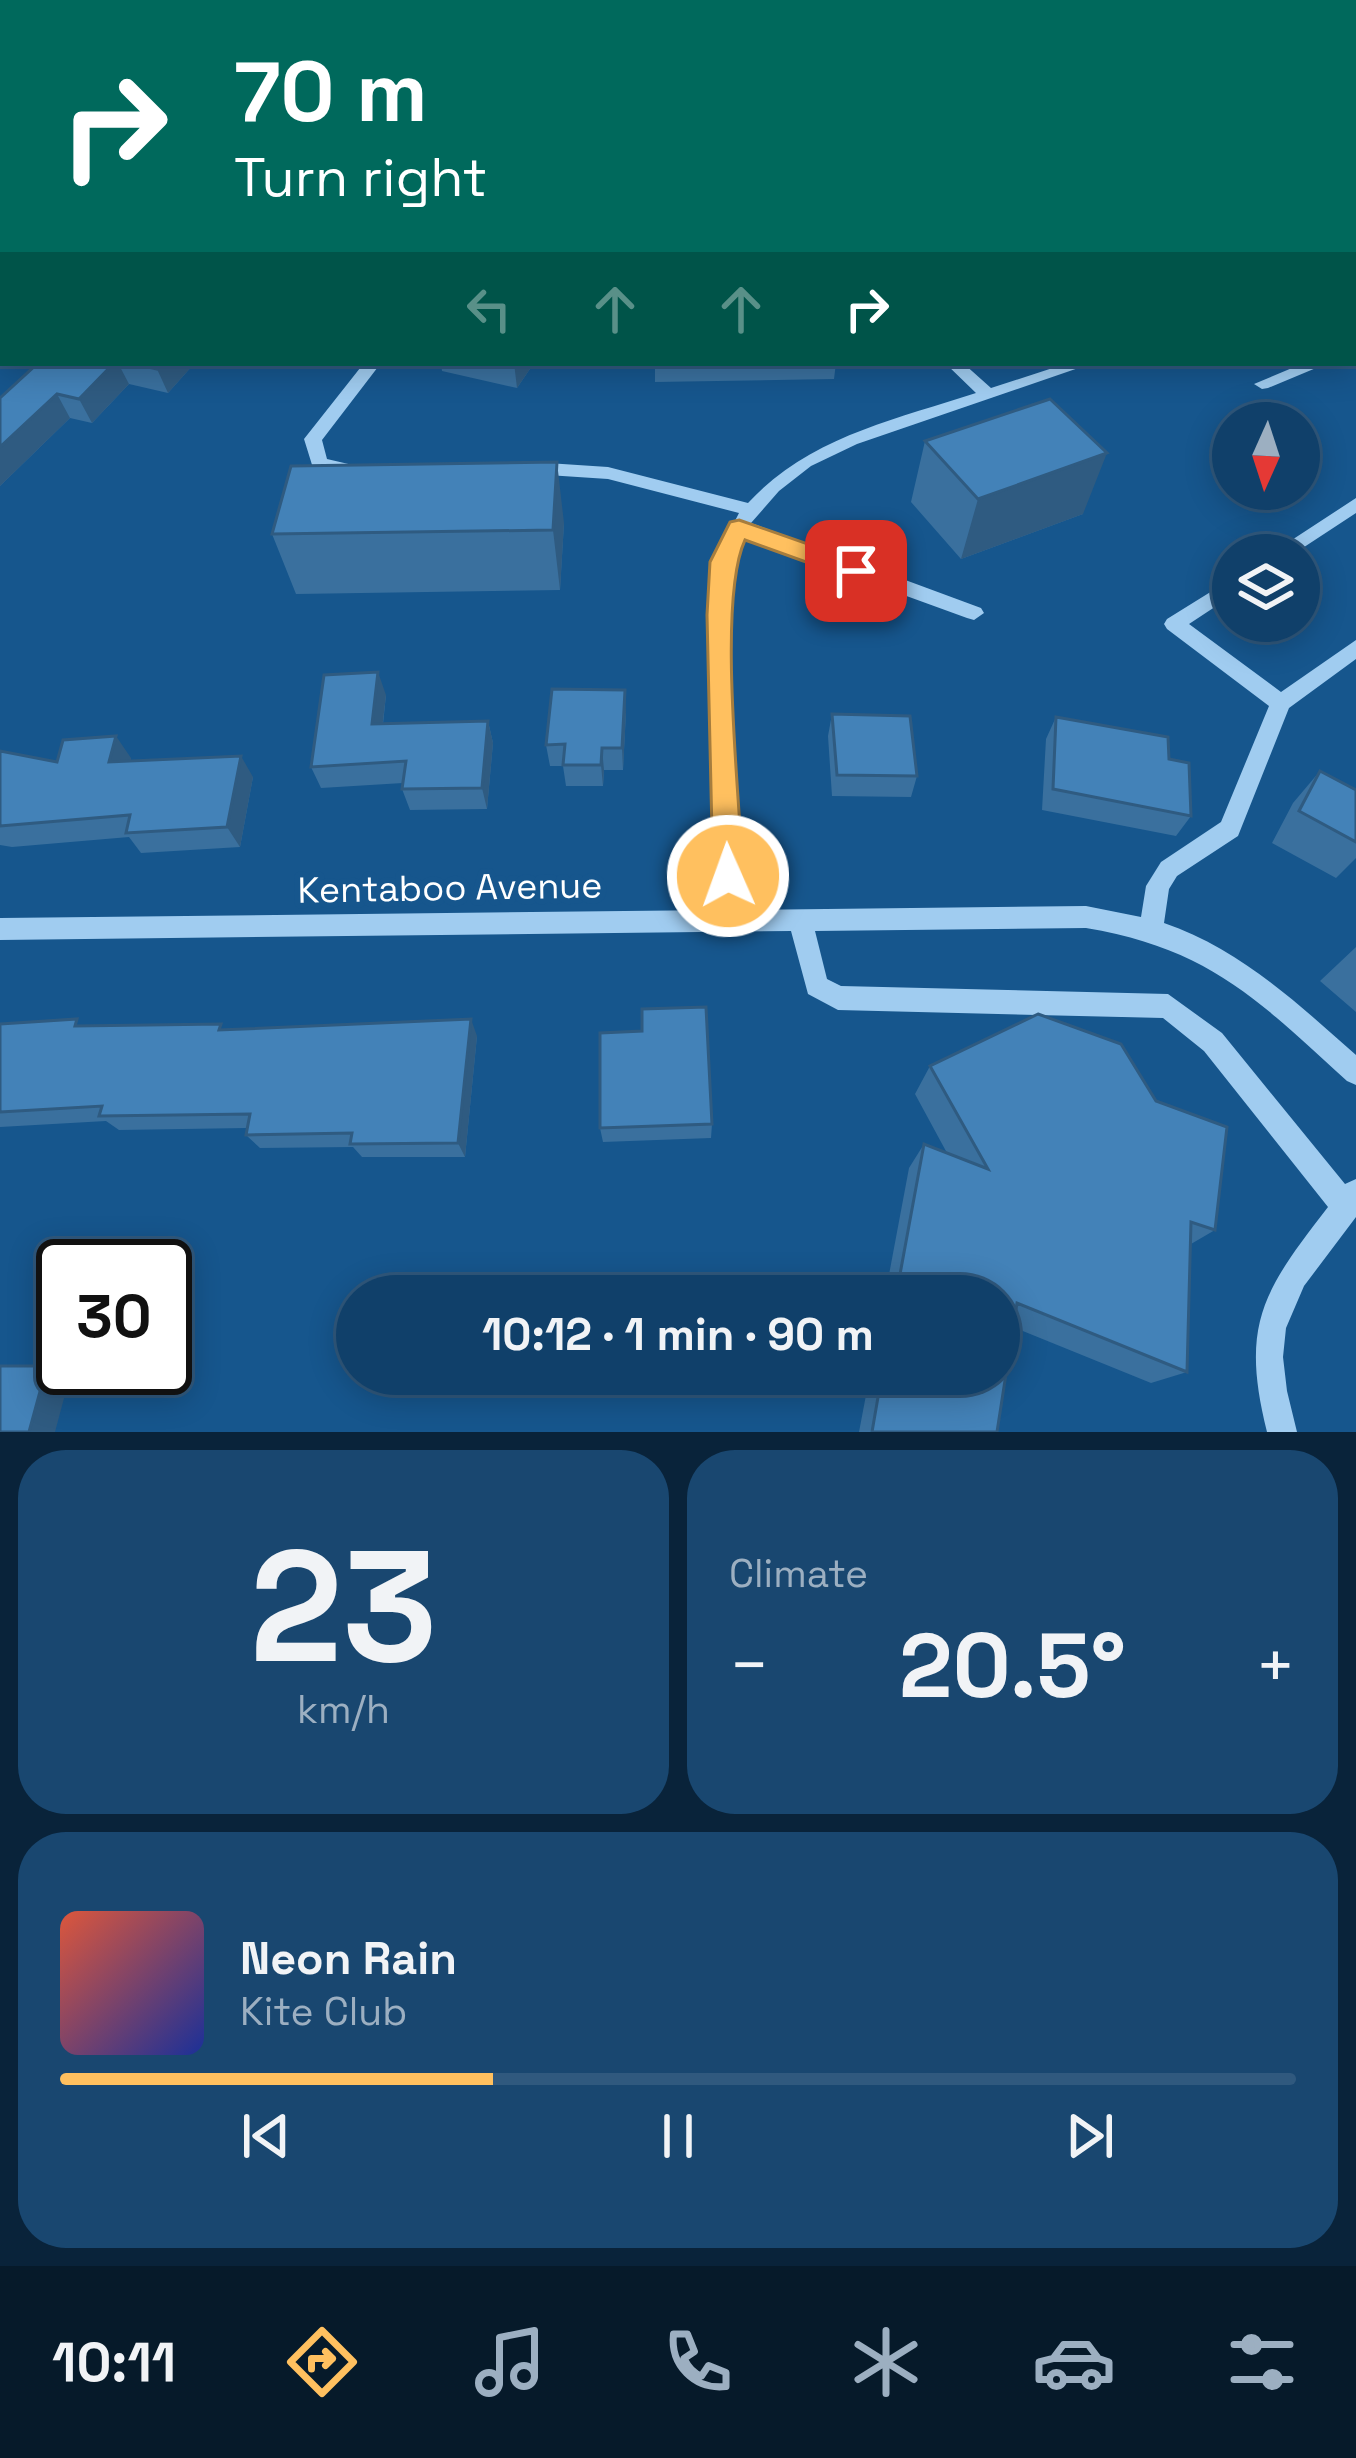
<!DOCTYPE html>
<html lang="en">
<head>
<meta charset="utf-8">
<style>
  body { margin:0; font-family:"Space Grotesk",sans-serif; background:#194770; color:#f1f3f6; height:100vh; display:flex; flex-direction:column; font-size:45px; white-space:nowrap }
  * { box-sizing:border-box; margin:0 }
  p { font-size:39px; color:#9cafc1 }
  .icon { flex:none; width:66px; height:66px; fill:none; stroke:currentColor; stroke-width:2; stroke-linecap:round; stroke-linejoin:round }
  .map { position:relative; height:1432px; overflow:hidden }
  .drawer { display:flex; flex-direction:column; gap:18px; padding:18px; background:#09233a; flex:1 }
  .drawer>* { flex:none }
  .guide { position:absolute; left:0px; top:0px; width:1356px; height:366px; box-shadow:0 6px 30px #0003,0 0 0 3px #30597e; background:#00695c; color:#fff; overflow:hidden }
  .needle { width:78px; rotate:183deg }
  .tools { position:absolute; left:1212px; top:402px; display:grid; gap:24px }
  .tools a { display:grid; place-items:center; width:108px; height:108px; border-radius:50%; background:#10406a; box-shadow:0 6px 30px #0003,0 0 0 3px #30597e; font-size:60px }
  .speed { position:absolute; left:36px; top:1239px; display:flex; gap:24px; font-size:60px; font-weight:700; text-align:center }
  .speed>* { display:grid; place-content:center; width:156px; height:156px; border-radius:50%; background:#10406a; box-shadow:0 6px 30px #0003,0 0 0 3px #30597e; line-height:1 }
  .speed .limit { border:6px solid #111; border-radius:18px; background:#fff; color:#111 }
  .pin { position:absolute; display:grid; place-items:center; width:102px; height:102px; color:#fff; margin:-51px; border-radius:24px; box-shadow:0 6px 18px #0006 }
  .me { position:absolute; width:132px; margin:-66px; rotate:358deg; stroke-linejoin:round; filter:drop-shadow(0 0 9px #0008) }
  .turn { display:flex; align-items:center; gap:42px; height:252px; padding:0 36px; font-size:54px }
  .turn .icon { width:156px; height:156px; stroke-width:2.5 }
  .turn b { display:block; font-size:84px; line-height:102px }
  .lanes { display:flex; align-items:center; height:114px; padding:0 36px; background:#0003; justify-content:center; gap:60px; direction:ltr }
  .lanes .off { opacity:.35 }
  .big { font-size:90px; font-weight:600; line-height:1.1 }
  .drawer .card { flex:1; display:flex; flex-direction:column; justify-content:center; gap:18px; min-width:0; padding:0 42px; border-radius:48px; background:#194770 }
  .drawer .dial { align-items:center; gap:0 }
  .dial b { font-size:156px; line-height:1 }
  .song { display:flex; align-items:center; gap:36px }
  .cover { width:144px; height:144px; border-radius:18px; background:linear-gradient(135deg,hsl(10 70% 55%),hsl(230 70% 35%)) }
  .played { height:12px; border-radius:6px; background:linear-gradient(90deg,#ffc05f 35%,#30597e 35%) }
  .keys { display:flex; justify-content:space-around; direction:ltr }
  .heat { display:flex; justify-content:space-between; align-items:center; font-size:66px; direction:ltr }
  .drawer .tiles { flex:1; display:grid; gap:18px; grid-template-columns:1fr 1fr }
  .card:last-child { grid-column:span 2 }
  .trip { position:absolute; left:336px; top:1275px; width:684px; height:120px; border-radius:60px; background:#10406a; box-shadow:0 6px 30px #0003,0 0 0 3px #30597e; font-weight:600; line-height:120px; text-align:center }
  .dock { display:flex; height:192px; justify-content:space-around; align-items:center; background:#061a2a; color:#9cafc1 }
  .dock .icon { width:84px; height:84px }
  .dock .current { color:#ffc05f }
  .dock b { font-size:54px; color:#f1f3f6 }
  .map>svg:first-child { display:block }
</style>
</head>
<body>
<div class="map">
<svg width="1356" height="1432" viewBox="0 0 1356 1432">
  <rect width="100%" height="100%" fill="#16568d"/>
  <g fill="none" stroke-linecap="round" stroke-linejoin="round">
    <path fill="#a0ccf0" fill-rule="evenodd" d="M1018,0H1030V3H1018Z
      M1356,354V364H1347L1353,363Z
      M3,357V363H10L0,369V358Z
      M364,363H381L322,440L327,459L357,466L360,470L351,476L313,468L304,439Z
      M945,363H963L991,388L1068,363H1093L857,444L811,466L779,491L751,523L981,608L984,613L974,620L967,618L744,537L732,562L729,615L741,910L1086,906L1141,917L1146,886L1161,862L1221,822L1269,706L1167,629L1164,624L1167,619L1233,578V595L1189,624L1281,692L1356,640V659L1289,708L1238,836L1177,876L1169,889L1164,923C1240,949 1297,1003 1356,1055V1085L1347,1081C1258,1000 1210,949 1086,928L815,931L827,979L841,986L1168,994L1222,1033L1345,1184L1356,1179V1217L1304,1286L1286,1328L1283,1357L1287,1391L1297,1432H1267C1240,1324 1263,1291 1328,1207L1204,1051L1163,1018L838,1010L808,994L791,931L0,940V918L718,910L709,615L714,562L739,513L608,479L532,474L523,468L532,462L608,467L748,503C809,437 894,420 976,393Z
      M1304,363H1328L1268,388L1262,389L1254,384Z
      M1356,498V513L1292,555H1269Z"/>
  </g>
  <path fill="#3a709e" d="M1356,98V328L1353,333V105Z
    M47,363H192L193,365L168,393L129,384L92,423L70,418L0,486V398Z
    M441,363H534L517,388L442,371Z
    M655,363H836L834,379L655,382Z
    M925,441L1083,514L961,559L911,502Z
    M564,523L560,590L296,594L272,534Z
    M386,695L383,724L488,721L493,743L487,809L410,810L402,789L403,783L321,788L311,767Z
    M626,712L623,770H604L603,786H566L563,766H550L546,745Z
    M832,714L917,776L911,797L832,796L828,736Z
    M1056,717L1169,759L1191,816L1176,836L1042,810L1046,739Z
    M0,751L57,762L131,758L130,761L253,777L240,847L141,853L129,837L12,847L0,845Z
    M1320,771L1356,790V858L1336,878L1272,843L1293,803Z
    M1356,947V1012L1320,981Z
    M0,1024L477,1036L465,1157H362L353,1147L260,1148L246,1135L247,1128L119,1130L106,1121L0,1127Z
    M642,1031L712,1124L711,1138L603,1142L600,1128Z
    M930,1066L1215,1230L1191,1244L1187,1372L1151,1383L1013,1327L997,1432H859L870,1374H999V1296H885L909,1168L924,1144L947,1153L915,1094Z"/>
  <path fill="#2f5b81" d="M3,260V295L0,298V263Z
    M114,363H118L129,384L92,423L79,399Z
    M162,363H192L193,365L168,393L157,369Z
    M514,363H534L517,388Z
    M57,394L70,418L0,486V447Z
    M1107,453L1083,514L961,559L978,499Z
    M557,462L564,523L560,590L553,530Z
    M378,672L386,695L380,746L372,724Z
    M625,690L626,712L623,770L622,748Z
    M488,721L493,743L487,809L482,788Z
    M116,736L131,758L125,784L109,762Z
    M602,748L604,770L603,786L601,765Z
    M241,756L253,777L240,847L227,827Z
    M471,1019L477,1036L465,1157L458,1143Z
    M47,1366L71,1372L55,1432H29Z"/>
  <path fill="#4382b8" stroke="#2f5b81" stroke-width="3" d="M37,0H104L103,3H34Z
    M1356,130V285H1353V139Z
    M3,210V260L0,263V213Z
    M47,363H114L79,399L57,394L0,447V398L36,365L43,367Z
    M131,363H162L157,369Z
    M1050,399L1107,453L978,499L925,441Z
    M557,462L553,530L272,534L291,466Z
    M378,672L372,724L488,721L482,788L402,789L406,761L311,767L324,675Z
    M552,689L625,690L622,748H602L601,765H563L565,744L546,745Z
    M832,714L910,716L917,776L837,775Z
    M1056,717L1168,737L1169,759L1189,763L1191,816L1053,789Z
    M116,736L109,762L241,756L227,827L126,833L130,815L0,826V751L57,762L63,740Z
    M1320,771L1356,790V842L1299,811Z
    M706,1007L712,1124L600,1128V1033L642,1031V1009Z
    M1038,1014L1121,1044L1156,1101L1227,1127L1215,1230L1191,1222L1187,1372L1017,1303L997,1432H872L882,1374H999V1296H896L924,1144L988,1169L930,1066Z
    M77,1019L75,1026L221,1024L219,1030L471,1019L458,1143L350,1144L352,1133L246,1135L250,1114L99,1116L102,1106L0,1112V1024Z
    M0,1366H47L29,1432H0Z"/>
  <path fill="#ffc05f" stroke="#a67d3e" stroke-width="3" d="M739,520L865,564L869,571L856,580L745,540C717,601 740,799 743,876L739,886L728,889L718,886L713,876L707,615L710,562L730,522Z"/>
  <g text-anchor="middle" stroke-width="12" stroke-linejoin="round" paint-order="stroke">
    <g font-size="36" fill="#fff" stroke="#16568d">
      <text transform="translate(450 887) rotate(-1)" y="13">Kentaboo Avenue</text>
    </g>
  </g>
</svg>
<div class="tools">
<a><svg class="needle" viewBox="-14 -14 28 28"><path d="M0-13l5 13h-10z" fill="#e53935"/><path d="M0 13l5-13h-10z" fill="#9cafc1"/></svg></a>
<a><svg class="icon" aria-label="layers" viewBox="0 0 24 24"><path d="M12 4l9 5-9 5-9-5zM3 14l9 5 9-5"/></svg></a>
</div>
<div class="speed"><div class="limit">30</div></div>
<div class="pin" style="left:856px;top:571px;background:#d93025"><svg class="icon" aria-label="arrive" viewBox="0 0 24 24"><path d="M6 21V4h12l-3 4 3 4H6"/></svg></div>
<svg class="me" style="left:728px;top:876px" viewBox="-20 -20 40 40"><circle r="17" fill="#ffc05f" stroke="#fff" stroke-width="3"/><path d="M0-11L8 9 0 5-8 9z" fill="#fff"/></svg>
<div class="trip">10:12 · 1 min · 90 m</div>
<div class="guide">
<div class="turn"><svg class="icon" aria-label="right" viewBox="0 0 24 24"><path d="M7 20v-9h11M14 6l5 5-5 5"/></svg><div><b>70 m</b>Turn right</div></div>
<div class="lanes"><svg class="icon off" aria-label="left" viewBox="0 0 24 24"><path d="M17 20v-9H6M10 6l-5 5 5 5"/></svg><svg class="icon off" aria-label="ahead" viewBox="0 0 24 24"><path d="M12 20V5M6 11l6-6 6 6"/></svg><svg class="icon off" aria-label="ahead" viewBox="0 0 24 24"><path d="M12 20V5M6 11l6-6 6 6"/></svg><svg class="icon" aria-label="right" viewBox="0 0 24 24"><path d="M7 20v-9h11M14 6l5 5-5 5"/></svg></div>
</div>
</div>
<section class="drawer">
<div class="tiles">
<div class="card dial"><b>23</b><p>km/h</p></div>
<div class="card"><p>Climate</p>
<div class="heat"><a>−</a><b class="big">20.5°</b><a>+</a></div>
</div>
<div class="card">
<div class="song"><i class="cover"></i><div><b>Neon Rain</b><p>Kite Club</p></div></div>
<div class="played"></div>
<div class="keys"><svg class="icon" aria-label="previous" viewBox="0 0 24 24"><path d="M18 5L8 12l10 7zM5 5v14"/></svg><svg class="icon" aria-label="pause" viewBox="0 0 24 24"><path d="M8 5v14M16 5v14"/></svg><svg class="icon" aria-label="next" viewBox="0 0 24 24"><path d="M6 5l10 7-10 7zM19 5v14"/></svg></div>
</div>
</div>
</section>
<nav class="dock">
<b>10:11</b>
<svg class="icon current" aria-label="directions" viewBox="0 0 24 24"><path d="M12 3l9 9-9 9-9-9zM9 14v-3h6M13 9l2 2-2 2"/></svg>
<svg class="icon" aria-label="music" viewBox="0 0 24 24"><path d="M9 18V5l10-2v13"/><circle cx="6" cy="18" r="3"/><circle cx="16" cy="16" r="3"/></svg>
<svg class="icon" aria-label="phone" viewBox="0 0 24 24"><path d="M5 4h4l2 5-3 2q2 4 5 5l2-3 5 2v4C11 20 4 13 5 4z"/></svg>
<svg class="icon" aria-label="climate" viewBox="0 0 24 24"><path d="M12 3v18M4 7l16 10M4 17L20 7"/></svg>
<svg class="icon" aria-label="car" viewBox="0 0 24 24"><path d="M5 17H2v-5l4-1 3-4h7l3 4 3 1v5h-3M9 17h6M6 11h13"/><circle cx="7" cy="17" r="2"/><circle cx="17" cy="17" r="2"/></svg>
<svg class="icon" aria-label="filters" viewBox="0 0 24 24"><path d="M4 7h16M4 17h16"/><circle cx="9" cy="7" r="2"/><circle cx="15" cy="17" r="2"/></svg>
</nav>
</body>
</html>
